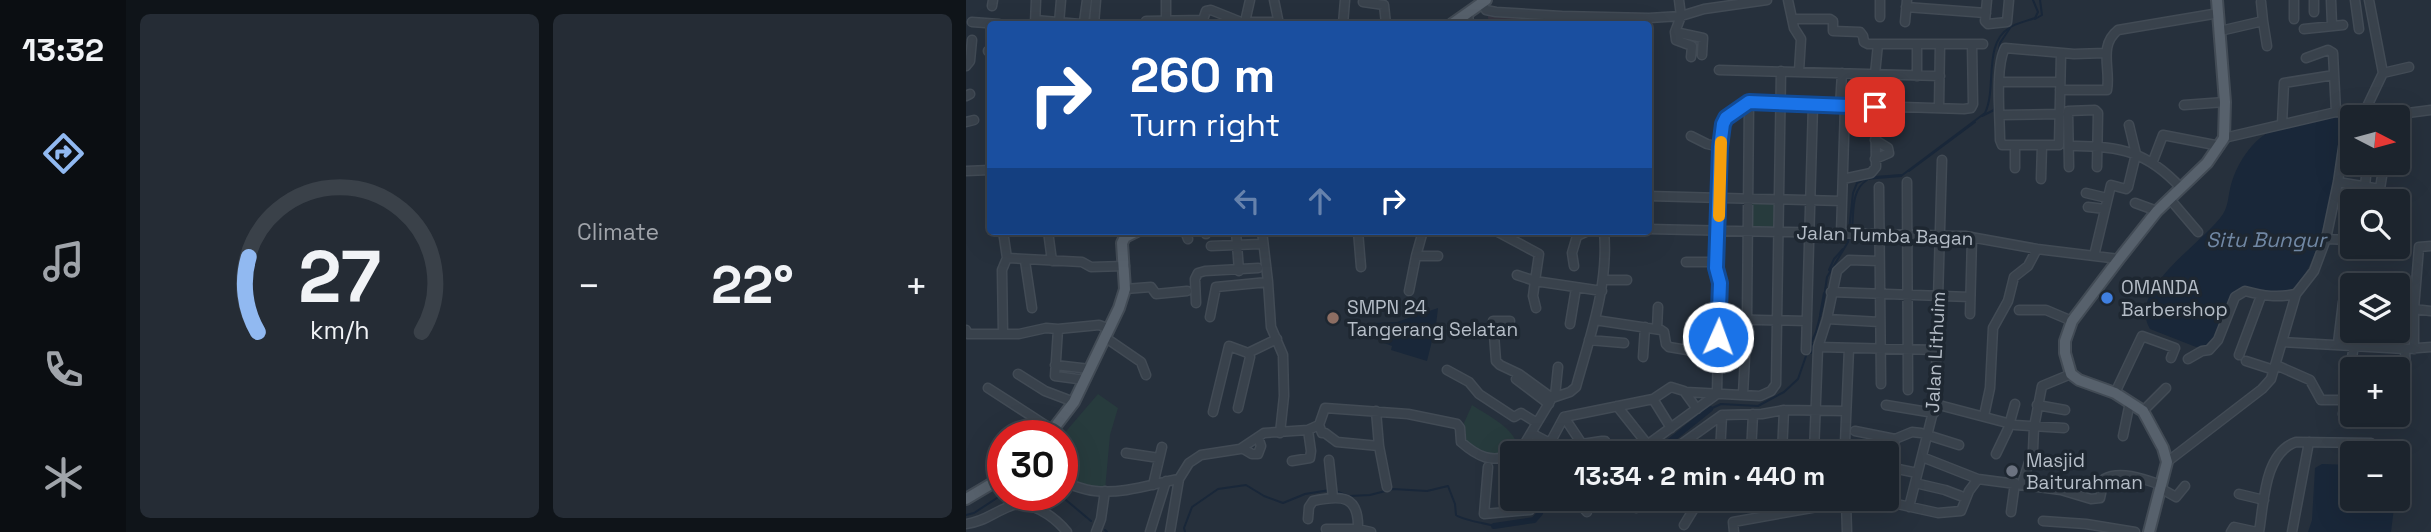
<!DOCTYPE html>
<html lang="en">
<head>
<meta charset="utf-8">
<style>
  body { margin:0; font-family:"Space Grotesk",sans-serif; background:#252c35; color:#f1f3f6; height:100vh; display:flex; flex-direction:column; font-size:26px; white-space:nowrap }
  * { box-sizing:border-box; margin:0 }
  p { font-size:23px; color:#a0a4aa }
  .icon { flex:none; width:38px; height:38px; fill:none; stroke:currentColor; stroke-width:2; stroke-linecap:round; stroke-linejoin:round }
  .map { position:relative; flex:1; overflow:hidden }
  .panel { display:flex; flex-direction:column; gap:14px; padding:14px; background:#0f1419; width:840px }
  .panel>* { flex:none }
  .hud { position:absolute; left:21px; top:21px; width:665px; height:214px; border-radius:7px; box-shadow:0 7px 28px #0002,0 0 0 2px #3a4149; background:#1a4fa0; color:#fff; overflow:hidden }
  .needle { width:46px; rotate:96deg }
  .controls { position:absolute; left:1374px; top:105px; display:grid; gap:14px }
  .controls a { display:grid; place-items:center; width:70px; height:70px; border-radius:7px; background:#1c242d; box-shadow:0 7px 28px #0002,0 0 0 2px #3a4149; font-size:35px }
  .speed { position:absolute; left:21px; top:420px; display:flex; gap:14px; font-size:35px; font-weight:700; text-align:center }
  .speed>* { display:grid; place-content:center; width:91px; height:91px; border-radius:50%; background:#1c242d; box-shadow:0 7px 28px #0002,0 0 0 2px #3a4149; line-height:1 }
  .speed .limit { border:10px solid #d22; background:#fff; color:#111 }
  .pin { position:absolute; display:grid; place-items:center; width:60px; height:60px; color:#fff; margin:-30px; border-radius:14px; box-shadow:0 4px 10px #0006 }
  .me { position:absolute; width:77px; margin:-38px; rotate:2deg; stroke-linejoin:round; filter:drop-shadow(0 0 5px #0008) }
  .turn { display:flex; align-items:center; gap:24px; height:147px; padding:0 28px; font-size:32px }
  .turn .icon { width:91px; height:91px; stroke-width:2.5 }
  .turn b { display:block; font-size:49px; line-height:60px }
  .lanes { display:flex; align-items:center; height:66px; padding:0 28px; background:#0003; justify-content:center; gap:35px; direction:ltr }
  .lanes .off { opacity:.35 }
  .big { font-size:52px; font-weight:800; line-height:1.1 }
  .panel .tile { flex:1; display:flex; flex-direction:column; justify-content:center; gap:10px; min-width:0; padding:0 24px; border-radius:10px; background:#252c35 }
  .panel .dial { align-items:center; gap:0 }
  .dial svg { height:182px; overflow:visible; fill:none; stroke:#3a4149; stroke-width:7; stroke-linecap:round; text-anchor:middle }
  .dial text { fill:#f1f3f6; stroke:none }
  .heat { display:flex; justify-content:space-between; align-items:center; font-size:38px; direction:ltr }
  .panel .tiles { flex:1; display:grid; gap:14px; grid-template-columns:repeat(2,1fr) }
  .trip { position:absolute; left:534px; top:441px; width:399px; height:70px; border-radius:7px; background:#1c242d; box-shadow:0 7px 28px #0002,0 0 0 2px #3a4149; font-weight:800; line-height:70px; text-align:center }
  main { display:flex; flex:1; min-height:0 }
  .tab-bar { display:flex; flex-direction:column; width:126px; justify-content:space-around; align-items:center; background:#0b0e12; color:#a0a4aa }
  .tab-bar .icon { width:49px; height:49px }
  .tab-bar .active { color:#91b9f1 }
  .tab-bar b { font-size:32px; color:#f1f3f6 }
  .map>svg:first-child { display:block }
</style>
</head>
<body>
<main>
<nav class="tab-bar">
<b>13:32</b>
<svg class="icon active" aria-label="directions" viewBox="0 0 24 24"><path d="M12 3l9 9-9 9-9-9zM9 14v-3h6M13 9l2 2-2 2"/></svg>
<svg class="icon" aria-label="music" viewBox="0 0 24 24"><path d="M9 18V5l10-2v13"/><circle cx="6" cy="18" r="3"/><circle cx="16" cy="16" r="3"/></svg>
<svg class="icon" aria-label="phone" viewBox="0 0 24 24"><path d="M5 4h4l2 5-3 2q2 4 5 5l2-3 5 2v4C11 20 4 13 5 4z"/></svg>
<svg class="icon" aria-label="climate" viewBox="0 0 24 24"><path d="M12 3v18M4 7l16 10M4 17L20 7"/></svg>
</nav>
<section class="panel">
<div class="tiles">
<div class="tile dial"><svg viewBox="0 0 100 80">
<path d="M14 69A42 42 0 1 1 86 69"/>
<path d="M14 69A42 42 0 0 1 10 36" stroke="#91b9f1"/>
<text x="50" y="56" font-size="32" font-weight="700">27</text>
<text x="50" y="72" font-size="11">km/h</text>
</svg></div>
<div class="tile"><p>Climate</p>
<div class="heat"><a>−</a><b class="big">22°</b><a>+</a></div>
</div>
</div>
</section>
<div class="map">
<svg width="1465" height="532" viewBox="0 0 1465 532">
  <rect width="100%" height="100%" fill="#26303c"/>
  <path fill="#353441" d="M521,10L597,19L598,24H523Z"/>
  <path fill="#273b3d" d="M783,199H811L810,229H782Z
    M132,394L152,408L144,435L139,490L96,480V436Z
    M506,405C522,416 550,428 552,449L528,458L500,443L498,423Z"/>
  <path fill="#192739" d="M1365,117L1373,118L1376,126C1372,159 1356,277 1322,291C1306,297 1289,285 1274,289L1259,324L1243,347H1230L1184,329C1160,289 1238,243 1257,214C1262,206 1262,198 1264,189C1269,166 1286,139 1307,130Z
    M472,308L470,325L461,361L425,350L426,346L413,341L407,323L431,322Z
    M1356,464L1386,465V499H1429L1425,532H1342L1346,520L1349,468Z"/>
  <g fill="none" stroke-linecap="round" stroke-linejoin="round">
    <path stroke="#192739" stroke-width="2" d="M1069,19L1076,15L1074,0
      M1029,75L1034,43L1044,28
      M1016,116L1028,110L1029,101
      M943,171L1009,122
      M909,177L935,175
      M886,229C888,211 885,190 901,180
      M883,231L887,193L891,183L899,179L935,176L1019,113C1031,89 1017,44 1043,28C1050,23 1061,21 1069,18L1072,12L1067,0
      M863,270L868,259L877,249
      M854,315L858,293
      M843,348L850,332L857,305L861,277L882,242L883,236
      M845,353L847,344
      M744,409L755,404L792,406L818,392L832,379L841,353
      M369,491L383,496L404,495L427,489L461,491L482,486L489,504L490,515C497,520 517,523 528,526
      M94,495L125,521
      M0,515L8,513L37,494
      M139,530L141,532
      M219,532L218,528L226,507L252,489L280,485L298,496L317,503L339,494L364,490"/>
    <path stroke="#192739" stroke-width="6" d="M689,453L744,409
      M528,526L568,520L574,513L579,499"/>
    <defs>
      <path id="minor" d="M200,0V20
        M308,0L313,24
        M713,0L715,16L709,32L710,40L726,46L725,57
        M822,0L828,28L835,39L833,71
        M1021,0L1019,21L1022,24L1041,22L1043,0
        M1328,0V19
        M1348,0V12
        M1365,0L1366,25
        M1389,0L1393,29
        M397,2L418,5L420,24
        M515,3L520,10L530,12L595,16L597,24
        M26,6L27,0
        M940,7L1020,13
        M502,12L503,24
        M595,16L683,18L715,16L738,9L801,0
        M914,17V0
        M826,19H864L867,21V31L894,32L897,36L898,42L902,44H1017
        M69,20L114,24
        M180,21L237,20L240,11L245,10L275,22H313
        M1297,21L1301,46
        M6,22L33,24
        M279,22L284,0
        M939,22L941,0
        M93,23L95,0
        M69,24L70,0
        M115,24L118,22L121,0
        M128,24L130,0
        M377,24L379,0
        M1338,29L1377,25
        M1254,31L1297,21L1295,2
        M709,32L737,38L736,55
        M22,51H24
        M1095,53L1093,145H1036L1034,140C1034,118 1029,67 1039,48L1108,54L1139,53
        M1340,58L1362,50L1367,53L1370,112
        M0,66L4,61L6,40
        M753,70L974,76
        M1417,73L1443,67
        M951,76V44
        M1034,82H1094
        M1094,90H1141C1145,69 1132,46 1152,30L1253,13
        M0,96L4,94
        M1218,105L1259,102
        M874,106L876,73
        M973,108L974,44
        M1034,115L1094,114
        M1397,115L1417,73L1403,0
        M0,122L8,120
        M909,124L931,107
        M1316,124L1318,83L1368,75
        M725,136L741,144L754,147
        M1258,138L1370,112L1419,116L1465,110
        M909,140L922,148L923,153L909,159
        M1049,145V168
        M1103,146C1152,145 1181,151 1215,188
        M1187,161L1197,135L1254,146
        M1103,167L1102,111L1129,110L1132,113L1131,167
        M0,171L24,170
        M877,179L905,173L910,167L909,74L912,44
        M1075,179L1076,145
        M941,182L942,390
        M1372,182L1414,189
        M1399,186L1401,167
        M913,187L915,384
        M1120,193L1141,198
        M682,196L876,201
        M1203,198L1232,232
        M1412,201L1417,170
        M1169,203L1191,211
        M1122,207L1139,209
        M682,229L999,236L1071,249L1153,259
        M37,231L41,258L36,270L37,334
        M82,231L86,261
        M219,231L222,239
        M240,231V234
        M270,231L273,271
        M296,231L302,282L305,327L317,355L318,396L314,433
        M392,231L395,267
        M457,231L450,256H472
        M530,231L573,254L569,281L636,291
        M875,234L879,106
        M1360,239L1386,240
        M245,246L294,244
        M1128,256L1145,185L1160,189L1162,187L1170,154L1163,125
        M41,258L116,262L125,267L159,266
        M59,261L66,308
        M720,262H751
        M608,266L606,253L611,236L622,231
        M551,275L569,281L567,296L570,308
        M637,280H661
        M1413,285V278
        M159,289L185,287L190,294L221,291
        M443,291L450,256
        M865,292L1004,297
        M230,303L229,279L232,273L239,271L292,268
        M1448,309L1465,311
        M1053,310H1080L1106,321
        M1004,314L1006,237
        M244,317L250,287L302,282
        M752,319L841,321
        M861,319L914,322
        M629,320L695,330L698,332L700,344L703,347L733,352L736,335L752,337
        M544,321H527L530,361L534,365L553,374L586,398
        M604,324L610,288
        M92,329L133,325L144,329
        M691,329L692,307
        M0,330L2,334H53L80,328L92,329L89,376L119,380
        M140,338L175,362L180,375
        M623,340L658,343
        M1317,342L1439,349L1465,347
        M1372,343L1377,302L1379,299L1386,298
        M852,347L972,350
        M1409,347L1410,331
        M1448,349V309L1453,247L1465,246
        M840,350L847,104
        M1273,355L1295,296
        M677,357L679,327
        M1222,359L1236,351L1243,350L1252,340L1269,297L1279,291C1298,296 1311,298 1330,294
        M1280,361L1308,370
        M89,365L124,369
        M1310,365L1344,380L1355,400H1379
        M481,370L503,382L513,394L548,417L555,413L571,423
        M52,374L79,391L108,402
        M550,379L583,404
        M22,388L87,430
        M720,392L794,396L805,391L810,384L815,71
        M1149,393L1176,336L1209,348L1205,358
        M751,394L753,283L750,268L754,147L757,124L768,111L783,102L998,109L1005,108L1007,104L1006,44
        M777,394L781,319L783,102
        M589,396L592,367
        M687,399L705,428
        M969,404L1049,425L1098,428
        M920,405L968,413
        M1071,405L1099,410
        M651,406L682,445
        M1434,407L1440,378L1439,349
        M272,408L284,357L282,353
        M410,411L413,446L421,487
        M1177,411L1200,388
        M247,412L263,346L282,353L311,339
        M1377,414L1388,345
        M756,415L796,414L818,410L880,411
        M1018,416L1024,388L1027,328L1042,301L1048,277L1062,266L1071,249
        M598,417L687,399L705,387L718,391L731,409
        M598,417L616,444
        M353,425L356,433H359L371,442L413,446
        M889,431L929,439L946,432L955,433L993,445
        M565,433L584,443L598,417
        M1157,436L1164,402
        M879,443L883,348
        M276,448L286,454H292L295,446L292,437
        M160,453L193,458
        M549,453L556,448L586,398L604,392L610,387C624,336 643,285 638,231
        M611,453L616,444L636,441H639L647,453
        M670,453L751,394
        M703,453L756,415
        M754,453L756,415
        M785,453L787,414
        M816,453L818,410
        M848,453L852,347L861,319L871,271L883,260L913,261
        M1030,454L1042,429L1049,404
        M956,457L1012,479L1095,490L1125,499L1134,498L1138,479C1154,470 1178,479 1195,485
        M363,460L367,498
        M326,461L344,458L345,451L342,430
        M920,462L925,459L929,439
        M1201,462L1296,389L1305,379L1330,294L1348,271L1360,239L1372,182L1382,114
        M522,467L518,514L564,510L570,499
        M920,476L928,475L932,469L951,473
        M96,482C107,485 118,490 129,491C158,494 186,484 213,479
        M949,483L979,490L1000,498
        M1056,484L1067,450L1068,427L1076,386L1105,374
        M187,485L196,447
        M1194,488L1210,497L1219,486
        M1273,494L1298,500
        M614,499L611,501L621,512
        M647,499L670,508L685,499
        M898,502L931,504L972,513L995,511L1003,491L1012,479
        M943,507L969,404L976,160
        M546,511L547,499
        M1045,512L1049,483
        M342,519L343,507L347,501C376,495 393,495 392,529L405,532
        M1077,521L1120,524L1169,532
        M0,524C17,522 27,513 42,507C62,497 89,517 101,532
        M718,525L729,507L725,499
        M360,529H392
        M130,532L135,519L139,491
        M184,532L200,481
        M204,532L213,479L223,463L235,455L274,449L298,433L342,430L353,425L359,408L442,414L491,424L494,428L495,442C512,457 525,463 546,455
        M768,532L767,522L880,502L881,532
        M1265,532L1268,527L1291,532
        M1293,532C1298,503 1298,453 1330,442L1405,443
        M1326,532L1343,442"/>
      <path id="major" d="M486,24L520,0
        M82,436L108,402L153,308L159,289L156,243L159,237L171,231
        M0,499L37,477
        M1183,532L1201,462L1197,448L1177,411L1149,393L1113,380L1105,374L1099,353V341L1106,321L1153,259L1191,211L1241,163L1258,138L1259,102L1251,0"/>
    </defs>
    <use href="#minor" stroke="#424b55" stroke-width="11"/>
    <use href="#major" stroke="#424b55" stroke-width="14"/>
    <use href="#minor" stroke="#39424c" stroke-width="8"/>
    <use href="#major" stroke="#57616c" stroke-width="10"/>
  </g>
  <g fill="none" stroke-linecap="round" stroke-linejoin="round">
    <defs>
      <path id="route" d="M752,337L754,283L750,268L754,147L757,124L760,118L783,102L909,107"/>
    </defs>
    <use href="#route" stroke="#114b97" stroke-width="18"/>
    <use href="#route" stroke="#1a73e8" stroke-width="12"/>
    <path stroke="#f59e0b" stroke-width="12" d="M753,216L755,142"/>
  </g>
  <circle fill="#3f7fe0" stroke="#1e2731" stroke-width="2.5" cx="1141" cy="298" r="7"/>
  <circle fill="#8d6e63" stroke="#1e2731" stroke-width="2.5" cx="367" cy="318" r="7"/>
  <circle fill="#6b7280" stroke="#1e2731" stroke-width="2.5" cx="1046" cy="471" r="7"/>
  <g text-anchor="middle" stroke-width="7" stroke-linejoin="round" paint-order="stroke">
    <g font-size="19" fill="#b5bdc7" stroke="#1e2731">
      <text transform="translate(919 235) rotate(2)" y="7">Jalan Tumba Bagan</text>
      <text transform="translate(969 352) rotate(-87)" y="7">Jalan Lithuim</text>
    </g>
    <g font-size="19" fill="#b5bdc7" stroke="#1e2731" text-anchor="start">
      <text x="1155" y="294">OMANDA<tspan x="1155" dy="22">Barbershop</tspan></text>
      <text x="381" y="314">SMPN 24<tspan x="381" dy="22">Tangerang Selatan</tspan></text>
      <text x="1060" y="467">Masjid<tspan x="1060" dy="22">Baiturahman</tspan></text>
    </g>
    <g font-size="21" font-style="italic" fill="#7188a4" stroke="#1e2731">
      <text x="1300" y="247">Situ Bungur</text>
    </g>
  </g>
</svg>
<div class="controls">
<a><svg class="needle" viewBox="-14 -14 28 28"><path d="M0-13l5 13h-10z" fill="#e53935"/><path d="M0 13l5-13h-10z" fill="#a0a4aa"/></svg></a>
<a><svg class="icon" aria-label="search" viewBox="0 0 24 24"><circle cx="10" cy="10" r="6"/><path d="M15 15l6 6"/></svg></a>
<a><svg class="icon" aria-label="layers" viewBox="0 0 24 24"><path d="M12 4l9 5-9 5-9-5zM3 14l9 5 9-5"/></svg></a>
<a>+</a>
<a>−</a>
</div>
<div class="speed"><div class="limit">30</div></div>
<div class="pin" style="left:909px;top:107px;background:#d93025"><svg class="icon" aria-label="arrive" viewBox="0 0 24 24"><path d="M6 21V4h12l-3 4 3 4H6"/></svg></div>
<svg class="me" style="left:752px;top:337px" viewBox="-20 -20 40 40"><circle r="17" fill="#1a73e8" stroke="#fff" stroke-width="3"/><path d="M0-11L8 9 0 5-8 9z" fill="#fff"/></svg>
<div class="trip">13:34 · 2 min · 440 m</div>
<div class="hud">
<div class="turn"><svg class="icon" aria-label="right" viewBox="0 0 24 24"><path d="M7 20v-9h11M14 6l5 5-5 5"/></svg><div><b>260 m</b>Turn right</div></div>
<div class="lanes"><svg class="icon off" aria-label="left" viewBox="0 0 24 24"><path d="M17 20v-9H6M10 6l-5 5 5 5"/></svg><svg class="icon off" aria-label="ahead" viewBox="0 0 24 24"><path d="M12 20V5M6 11l6-6 6 6"/></svg><svg class="icon" aria-label="right" viewBox="0 0 24 24"><path d="M7 20v-9h11M14 6l5 5-5 5"/></svg></div>
</div>
</div>
</main>
</body>
</html>
